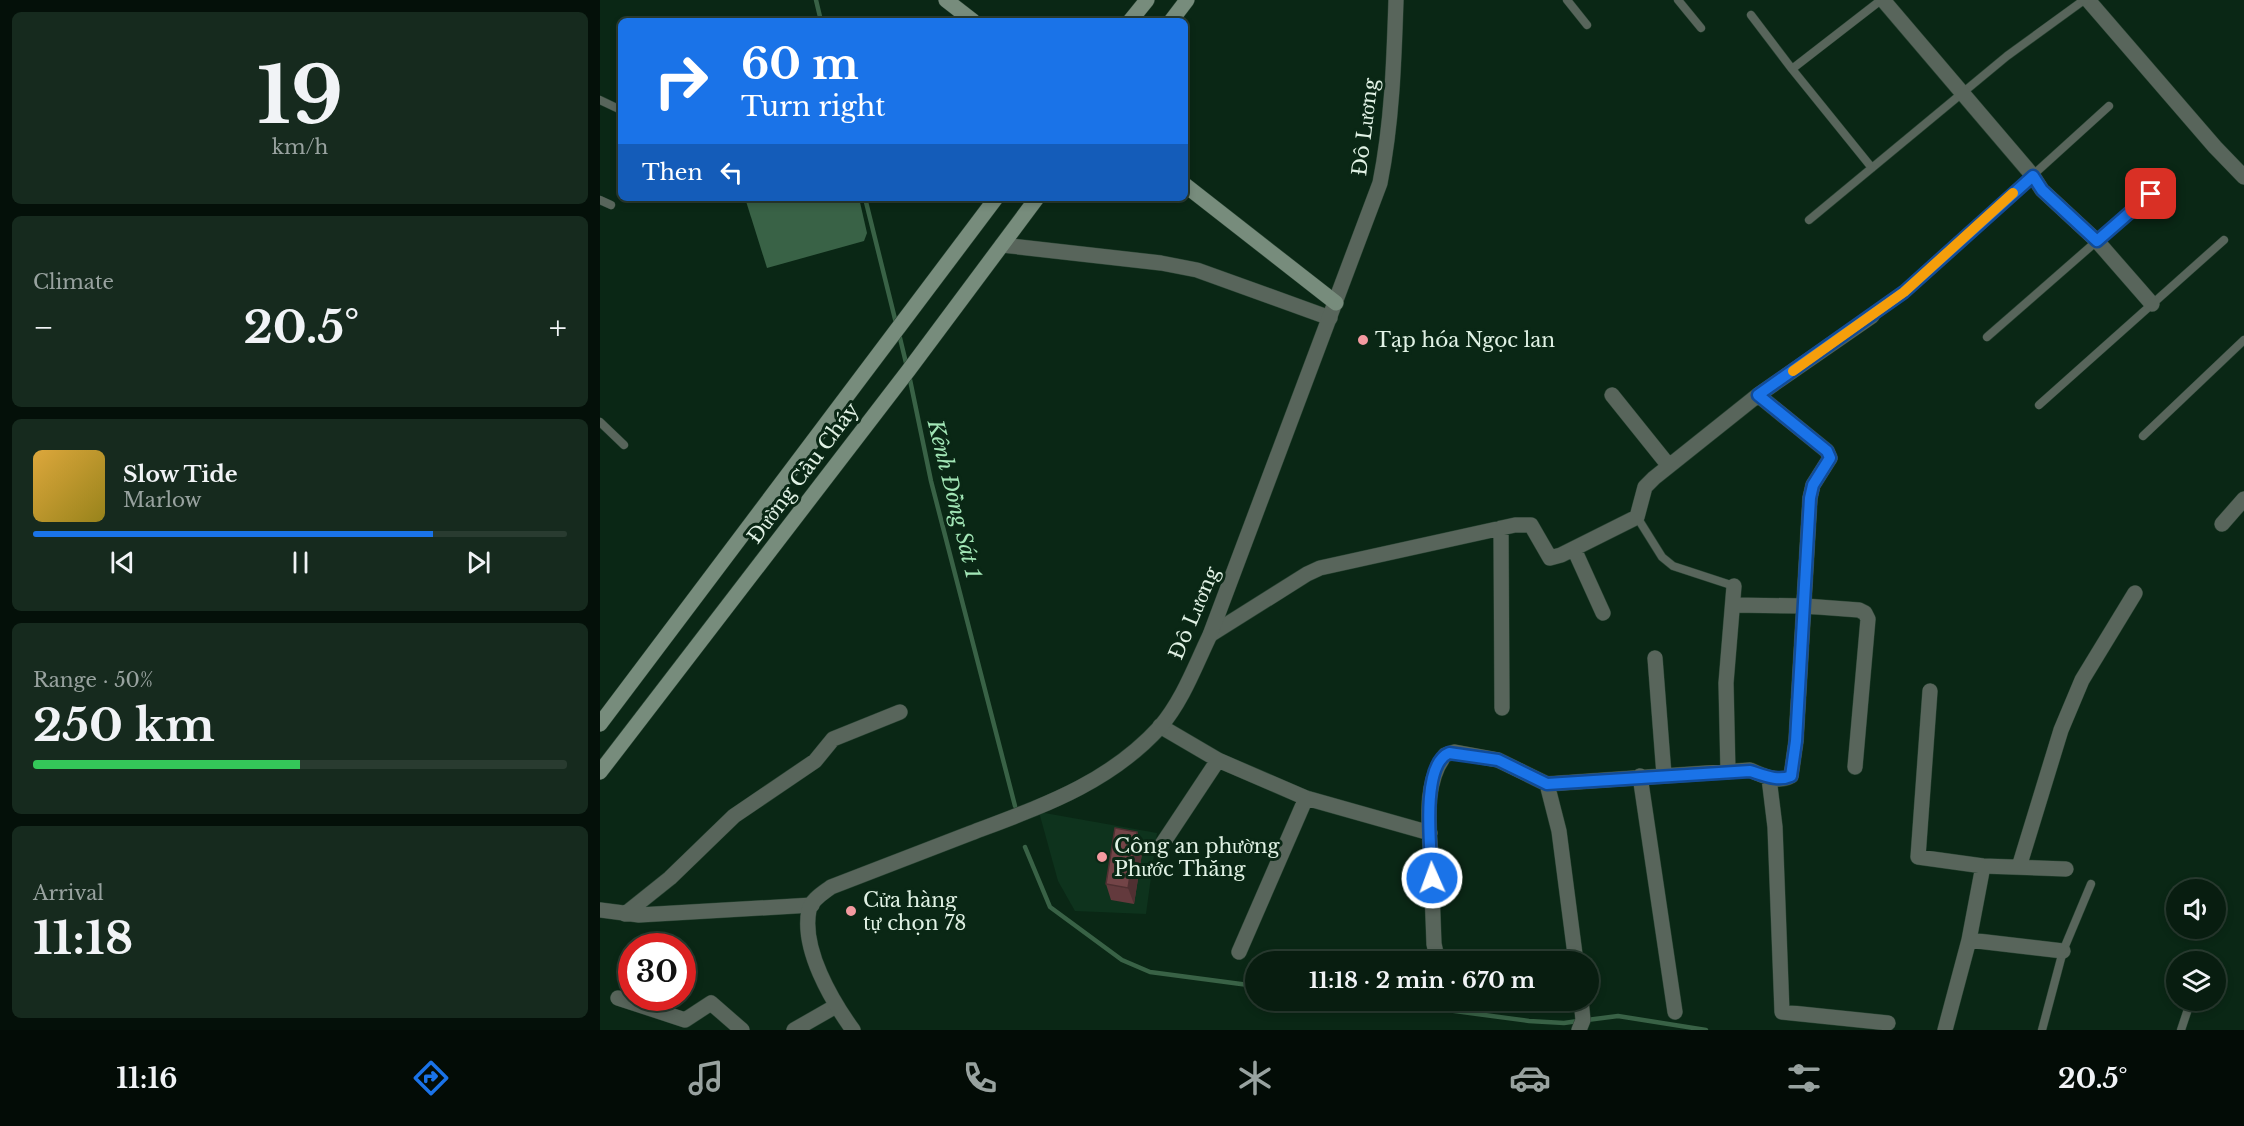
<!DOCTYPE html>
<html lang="en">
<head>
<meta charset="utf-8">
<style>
  body { margin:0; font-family:"Libre Baskerville",serif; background:#162a1e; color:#f1f3f6; height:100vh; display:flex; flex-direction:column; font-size:22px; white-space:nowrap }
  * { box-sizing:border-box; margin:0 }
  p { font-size:20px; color:#98a29f }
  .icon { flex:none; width:33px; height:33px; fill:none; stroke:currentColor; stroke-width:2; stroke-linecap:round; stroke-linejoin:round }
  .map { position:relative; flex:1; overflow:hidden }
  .panel { display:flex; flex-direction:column; gap:12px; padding:12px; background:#041009; width:600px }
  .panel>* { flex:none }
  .top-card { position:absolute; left:18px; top:18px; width:570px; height:183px; border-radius:9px; box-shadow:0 3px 9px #0003,0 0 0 2px #293b30; background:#1a73e8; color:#fff; overflow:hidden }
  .fabs { position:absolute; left:1566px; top:879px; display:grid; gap:12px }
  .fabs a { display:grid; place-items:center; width:60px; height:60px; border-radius:50%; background:#081d10; box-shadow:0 3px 9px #0003,0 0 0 2px #293b30; font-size:30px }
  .speed { position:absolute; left:18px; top:933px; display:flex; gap:12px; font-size:30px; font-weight:700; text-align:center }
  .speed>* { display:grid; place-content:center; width:78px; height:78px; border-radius:50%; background:#081d10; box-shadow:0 3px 9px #0003,0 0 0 2px #293b30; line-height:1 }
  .speed .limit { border:9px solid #d22; background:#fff; color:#111 }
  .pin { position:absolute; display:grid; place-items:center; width:51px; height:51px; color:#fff; margin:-26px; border-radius:12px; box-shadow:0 3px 9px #0006 }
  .me { position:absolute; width:66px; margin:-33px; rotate:358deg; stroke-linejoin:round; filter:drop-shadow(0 0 4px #0008) }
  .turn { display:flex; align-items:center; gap:21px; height:126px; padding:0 24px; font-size:27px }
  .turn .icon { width:78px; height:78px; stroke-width:2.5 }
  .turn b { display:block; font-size:42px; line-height:51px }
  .then { display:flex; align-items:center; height:57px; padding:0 24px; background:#0003; gap:12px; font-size:22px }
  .big { font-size:45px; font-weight:700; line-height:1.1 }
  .panel .widget { flex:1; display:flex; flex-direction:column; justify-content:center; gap:9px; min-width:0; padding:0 21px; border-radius:9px; background:#162a1e }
  .panel .dial { align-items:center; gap:0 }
  .dial b { font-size:78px; line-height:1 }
  .song { display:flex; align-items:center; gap:18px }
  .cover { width:72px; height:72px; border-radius:9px; background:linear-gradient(135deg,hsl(40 70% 55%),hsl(50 70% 35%)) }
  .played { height:6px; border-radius:3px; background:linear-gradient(90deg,#1a73e8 75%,#293b30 75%) }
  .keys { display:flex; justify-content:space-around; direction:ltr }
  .heat { display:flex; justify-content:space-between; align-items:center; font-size:33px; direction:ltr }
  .charge { height:9px; border-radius:4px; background:linear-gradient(90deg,#34c759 50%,#293b30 0) }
  .trip { position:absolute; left:645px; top:951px; width:354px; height:60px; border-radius:30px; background:#081d10; box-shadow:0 3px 9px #0003,0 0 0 2px #293b30; font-weight:700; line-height:60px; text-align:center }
  .tab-bar { display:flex; height:96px; justify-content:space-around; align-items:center; background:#030c06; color:#98a29f }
  .tab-bar .icon { width:42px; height:42px }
  .tab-bar .on { color:#1a73e8 }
  .tab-bar b { font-size:27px; color:#f1f3f6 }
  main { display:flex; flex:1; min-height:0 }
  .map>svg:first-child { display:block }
</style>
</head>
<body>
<main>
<section class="panel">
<div class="widget dial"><b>19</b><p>km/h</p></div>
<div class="widget"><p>Climate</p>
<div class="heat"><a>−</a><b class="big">20.5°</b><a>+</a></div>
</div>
<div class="widget">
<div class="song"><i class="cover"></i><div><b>Slow Tide</b><p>Marlow</p></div></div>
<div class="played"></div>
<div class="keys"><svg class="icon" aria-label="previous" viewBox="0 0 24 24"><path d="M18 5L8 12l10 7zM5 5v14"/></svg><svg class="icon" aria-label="pause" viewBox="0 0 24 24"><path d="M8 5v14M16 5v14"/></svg><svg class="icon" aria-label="next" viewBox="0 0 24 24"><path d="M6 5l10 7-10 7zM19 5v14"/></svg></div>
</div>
<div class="widget"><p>Range · 50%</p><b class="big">250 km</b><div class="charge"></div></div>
<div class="widget"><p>Arrival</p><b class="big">11:18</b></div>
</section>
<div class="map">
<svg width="1644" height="1030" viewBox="0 0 1644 1030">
  <rect width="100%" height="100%" fill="#0a2715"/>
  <path fill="#0e331d" d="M439,812L557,833L546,914L475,911L458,881Z"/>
  <path fill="#396246" d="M145,198H259L267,233L264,241L167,268Z"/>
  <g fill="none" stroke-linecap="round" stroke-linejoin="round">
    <path stroke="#396246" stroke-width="4.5" d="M216,0L221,21
      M265,198L296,323
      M299,334L307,367
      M309,375L331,481L415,806
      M425,847L450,907L522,960L550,972L656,986
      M773,1000L929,1021L964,1023L978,1021
      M987,1020L1018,1016L1106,1030"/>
    <defs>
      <path id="service" d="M967,0L987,25
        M1078,0L1101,28
        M1151,15L1192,69L1281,0
        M1192,69L1272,168
        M0,100L21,110
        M0,200L11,205
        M1209,220L1407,56L1484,0
        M1272,316L1304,292L1509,106
        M1387,337L1569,178
        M1439,405L1624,240
        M0,422L24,445
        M1543,436L1644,340
        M1037,517L1062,557L1073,566L1134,586
        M1442,1030L1463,951L1491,884
        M1581,1030L1591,1000"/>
      <path id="minor" d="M1283,0L1433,176L1442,190L1497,241L1552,304
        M1488,0L1615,147L1644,177
        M402,245L561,263L597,270L730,318
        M1012,395L1069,466
        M1622,524L1644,499
        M901,528L902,708
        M974,549L1003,613
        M1133,605L1205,606L1259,610L1265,613L1268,619L1255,767
        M610,635L707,574L720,568L915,525H931L950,558L961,555L1037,517L1045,487L1054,478L1158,395L1272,316
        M1055,658L1064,775
        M1330,691L1318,857L1383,866L1466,869
        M560,726L618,760L706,798L830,833
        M1128,772L1126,683L1134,586
        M1040,776L1075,1012
        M1169,778L1175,827L1182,1012L1288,1023
        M947,784L959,831L976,962
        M561,846L618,760
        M1419,867L1461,730L1482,680L1535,593
        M0,910L39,915L212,905
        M25,914L70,878L134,816L215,761L233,739L300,712
        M1369,940L1463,951
        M639,952L706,798
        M838,962L834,944C833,918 832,891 831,864C830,829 822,785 845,755L854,752L898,760L947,784L1150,770C1163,776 1178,783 1191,776L1196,741L1210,498L1213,485L1230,458L1227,451L1158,395
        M18,998L85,1020L111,1003L142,1030
        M194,1030L236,1006
        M979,1030L983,1020L981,1000
        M1345,1030L1369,940L1383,866"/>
      <path id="tertiary" d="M253,1030C232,1001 201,949 209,910C211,900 223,893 231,887C277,869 324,851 371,833C442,806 508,784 560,727C583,700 595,666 610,635L780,183C792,123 794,62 796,0"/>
      <path id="secondary" d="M346,0L373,21
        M530,21L547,0
        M571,21L587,0
        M585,185L736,303
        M0,724L396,198
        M0,772L308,371L437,198"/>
    </defs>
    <use href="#service" stroke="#284332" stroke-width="9"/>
    <use href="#minor" stroke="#284332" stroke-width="16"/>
    <use href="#tertiary" stroke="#284332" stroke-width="16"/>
    <use href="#secondary" stroke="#284332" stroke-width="16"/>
    <use href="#service" stroke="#58655b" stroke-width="8"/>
    <use href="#minor" stroke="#58655b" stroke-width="15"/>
    <use href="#tertiary" stroke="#58655b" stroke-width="15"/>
    <use href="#secondary" stroke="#778c7c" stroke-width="15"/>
  </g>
  <path fill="#633a3d" d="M543,847L534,904L511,900L506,884Z"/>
  <path fill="#503032" d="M537,832L543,847L534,904L528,888Z"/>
  <path fill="#734447" stroke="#503032" stroke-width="1.5" d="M515,828L537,832L528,888L506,884Z"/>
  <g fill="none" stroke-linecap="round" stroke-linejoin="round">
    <defs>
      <path id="route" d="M832,878C831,851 820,765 849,753L898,760L947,784L1150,771C1163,775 1178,782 1191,776L1196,741L1210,498L1213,485L1230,458L1227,451L1158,395L1304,292L1433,176L1442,190L1497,241L1551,194"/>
    </defs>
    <use href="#route" stroke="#114b97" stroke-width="15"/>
    <use href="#route" stroke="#1a73e8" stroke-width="10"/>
    <path stroke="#f59e0b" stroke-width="10" d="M1193,371L1304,292L1413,193"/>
  </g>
  <g fill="#f49aa0" stroke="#0a2715" stroke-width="2">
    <circle cx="763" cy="340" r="6"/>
    <circle cx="502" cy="857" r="6"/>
    <circle cx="251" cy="911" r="6"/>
  </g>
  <g text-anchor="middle" stroke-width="6" stroke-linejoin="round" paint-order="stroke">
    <g font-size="20" fill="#e0f1e4" stroke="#0a2715">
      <text transform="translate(765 127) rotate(-83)" y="7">Đô Lương</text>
      <text transform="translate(203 473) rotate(-53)" y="7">Đường Cầu Cháy</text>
      <text transform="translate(594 613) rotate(-67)" y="7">Đô Lương</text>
    </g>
    <g font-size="20" fill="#e0f1e4" stroke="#0a2715" text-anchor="start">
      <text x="775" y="347">Tạp hóa Ngọc lan</text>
      <text x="514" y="853">Công an phường<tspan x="514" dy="23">Phước Thắng</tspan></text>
      <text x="263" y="907">Cửa hàng<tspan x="263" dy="23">tự chọn 78</tspan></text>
    </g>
    <g font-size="21" font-style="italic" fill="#a2e6b6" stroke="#0a2715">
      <text transform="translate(354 499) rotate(76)" y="7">Kênh Đồng Sát 1</text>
    </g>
  </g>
</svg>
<div class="fabs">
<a><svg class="icon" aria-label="sound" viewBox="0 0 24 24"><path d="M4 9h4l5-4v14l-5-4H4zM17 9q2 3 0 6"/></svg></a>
<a><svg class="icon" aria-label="layers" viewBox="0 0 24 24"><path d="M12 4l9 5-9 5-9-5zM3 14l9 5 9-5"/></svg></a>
</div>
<div class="speed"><div class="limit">30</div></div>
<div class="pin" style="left:1551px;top:194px;background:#d93025"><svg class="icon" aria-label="arrive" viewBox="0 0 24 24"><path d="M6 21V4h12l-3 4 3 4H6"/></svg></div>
<svg class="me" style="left:832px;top:878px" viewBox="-20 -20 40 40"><circle r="17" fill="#1a73e8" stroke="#fff" stroke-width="3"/><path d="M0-11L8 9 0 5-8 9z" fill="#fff"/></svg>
<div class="trip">11:18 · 2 min · 670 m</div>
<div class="top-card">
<div class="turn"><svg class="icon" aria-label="right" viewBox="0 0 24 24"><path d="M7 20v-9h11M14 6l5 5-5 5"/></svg><div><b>60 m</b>Turn right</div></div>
<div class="then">Then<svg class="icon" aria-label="left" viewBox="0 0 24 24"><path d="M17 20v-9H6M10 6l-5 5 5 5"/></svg></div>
</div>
</div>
</main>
<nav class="tab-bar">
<b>11:16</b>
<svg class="icon on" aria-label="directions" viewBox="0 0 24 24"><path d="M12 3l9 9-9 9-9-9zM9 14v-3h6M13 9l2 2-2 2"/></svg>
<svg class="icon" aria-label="music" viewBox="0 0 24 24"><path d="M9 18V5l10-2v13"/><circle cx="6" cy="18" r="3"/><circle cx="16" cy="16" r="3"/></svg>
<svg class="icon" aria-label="phone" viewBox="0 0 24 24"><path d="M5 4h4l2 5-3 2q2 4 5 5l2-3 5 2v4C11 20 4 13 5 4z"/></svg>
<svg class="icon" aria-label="climate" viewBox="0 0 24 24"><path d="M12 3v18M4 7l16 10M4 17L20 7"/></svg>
<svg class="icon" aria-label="car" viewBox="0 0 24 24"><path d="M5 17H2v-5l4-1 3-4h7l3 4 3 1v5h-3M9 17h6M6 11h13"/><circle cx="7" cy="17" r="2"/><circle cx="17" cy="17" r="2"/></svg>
<svg class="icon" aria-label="filters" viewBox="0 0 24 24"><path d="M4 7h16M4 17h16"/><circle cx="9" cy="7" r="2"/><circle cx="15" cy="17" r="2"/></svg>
<b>20.5°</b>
</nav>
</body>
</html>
